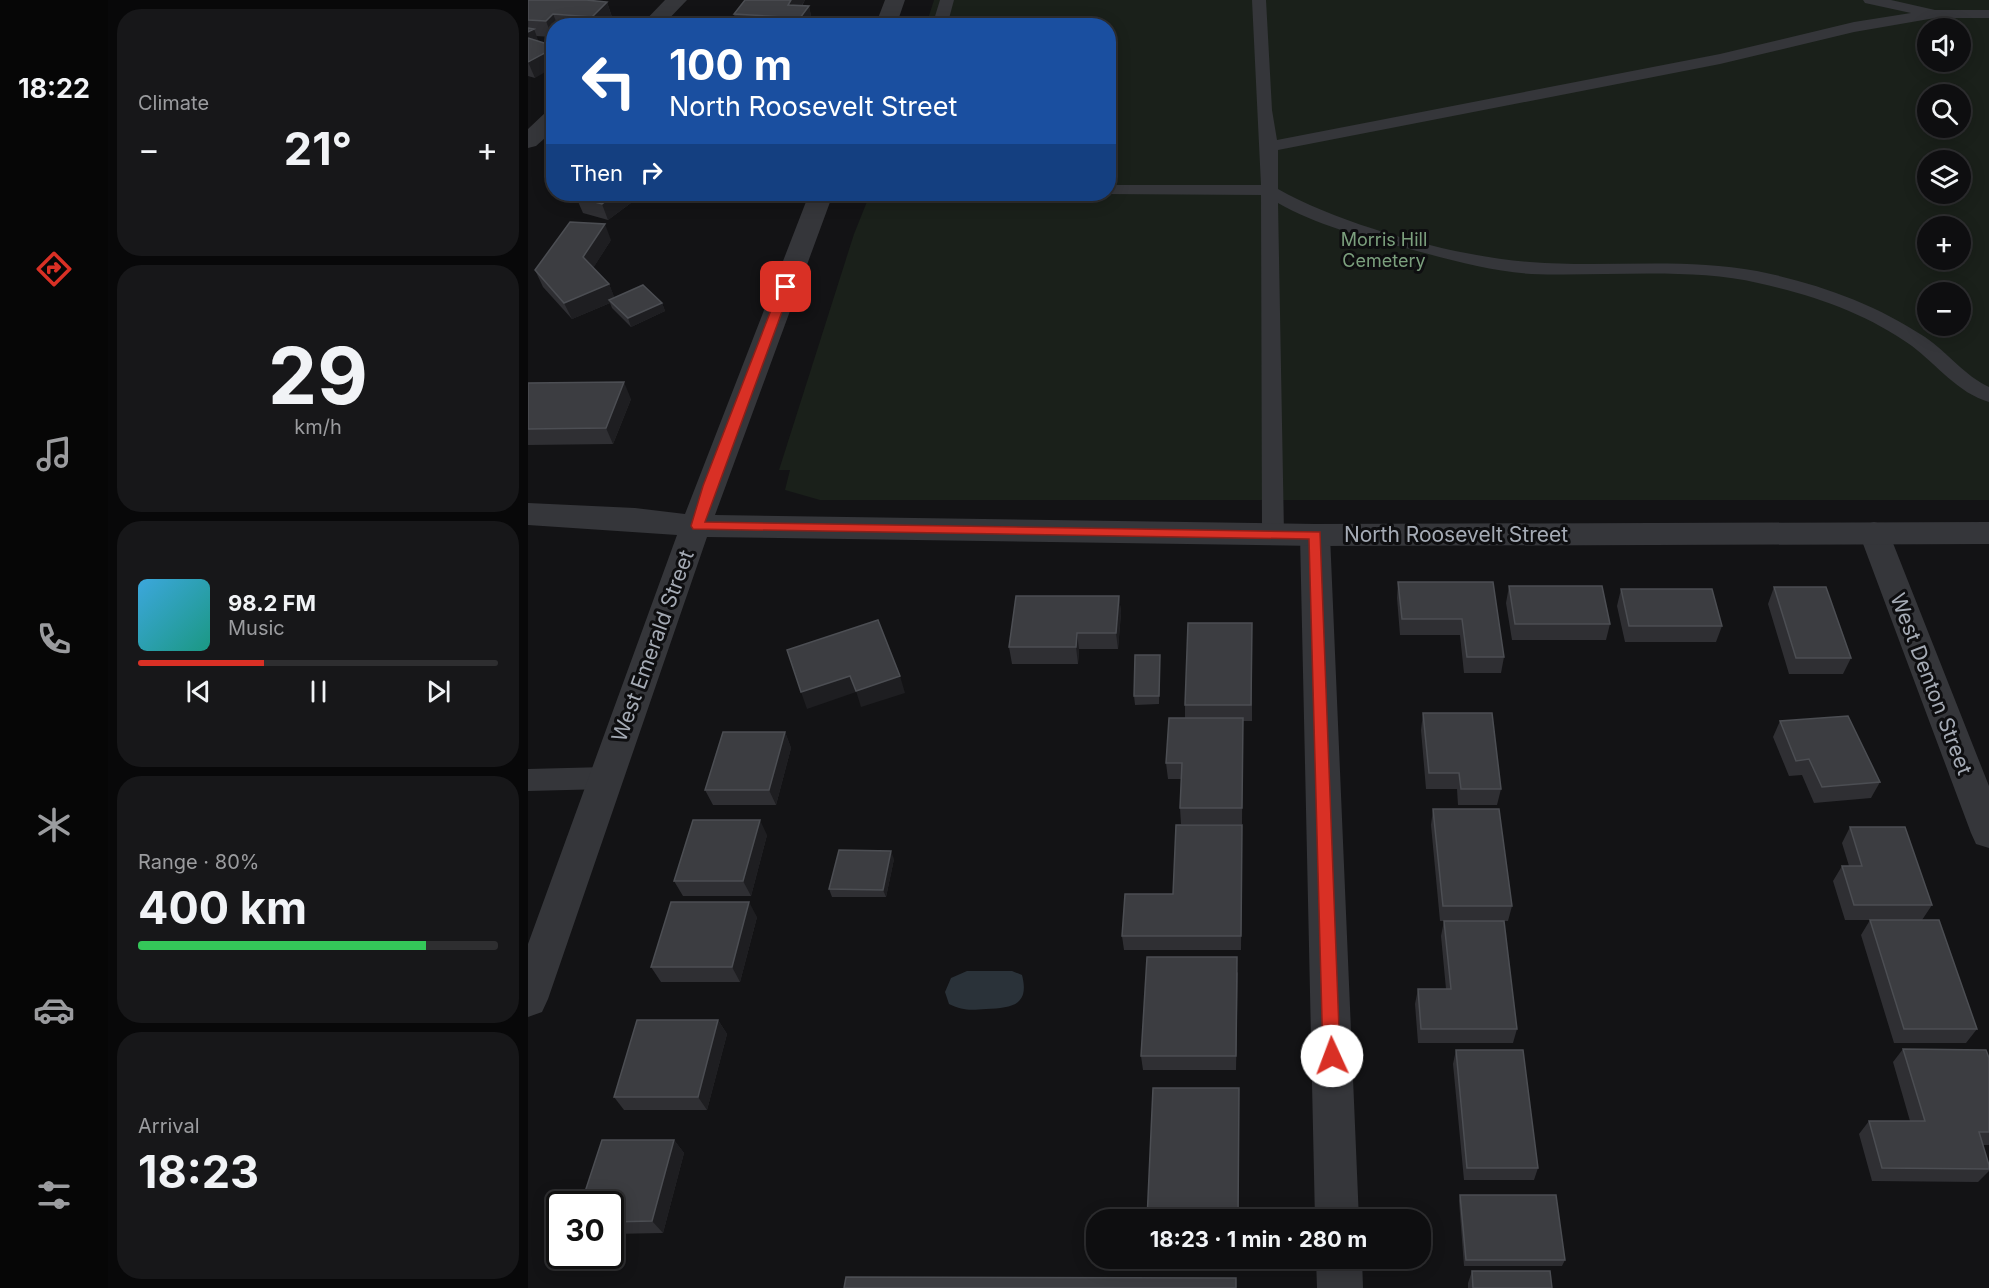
<!DOCTYPE html>
<html lang="en">
<head>
<meta charset="utf-8">
<style>
  body { margin:0; font-family:Inter,sans-serif; background:#171719; color:#f1f3f6; height:100vh; display:flex; flex-direction:column; font-size:22px; white-space:nowrap }
  * { box-sizing:border-box; margin:0 }
  p { font-size:20px; color:#9b9c9f }
  .icon { flex:none; width:33px; height:33px; fill:none; stroke:currentColor; stroke-width:2; stroke-linecap:round; stroke-linejoin:round }
  .map { position:relative; flex:1; overflow:hidden }
  .drawer { display:flex; flex-direction:column; gap:9px; padding:9px; background:#080809; width:420px }
  .drawer>* { flex:none }
  .guide { position:absolute; left:18px; top:18px; width:570px; height:183px; border-radius:24px; box-shadow:0 3px 15px #0003,0 0 0 2px #2e2e30; background:#1a4fa0; color:#fff; overflow:hidden }
  .tools { position:absolute; left:1389px; top:18px; display:grid; gap:12px }
  .tools a { display:grid; place-items:center; width:54px; height:54px; border-radius:50%; background:#0e0e10; box-shadow:0 3px 15px #0003,0 0 0 2px #2e2e30; font-size:30px }
  .speed { position:absolute; left:18px; top:1191px; display:flex; gap:12px; font-size:30px; font-weight:700; text-align:center }
  .speed>* { display:grid; place-content:center; width:78px; height:78px; border-radius:50%; background:#0e0e10; box-shadow:0 3px 15px #0003,0 0 0 2px #2e2e30; line-height:1 }
  .speed .limit { border:3px solid #111; border-radius:9px; background:#fff; color:#111 }
  .pin { position:absolute; display:grid; place-items:center; width:51px; height:51px; color:#fff; margin:-26px; border-radius:12px; box-shadow:0 3px 9px #0006 }
  .me { position:absolute; width:66px; margin:-33px; rotate:358deg; stroke-linejoin:round; filter:drop-shadow(0 0 4px #0008) }
  .turn { display:flex; align-items:center; gap:21px; height:126px; padding:0 24px; font-size:27px }
  .turn .icon { width:78px; height:78px; stroke-width:2.5 }
  .turn b { display:block; font-size:42px; line-height:51px }
  .then { display:flex; align-items:center; height:57px; padding:0 24px; background:#0003; gap:12px; font-size:22px }
  .big { font-size:45px; font-weight:700; line-height:1.1 }
  .drawer .card { flex:1; display:flex; flex-direction:column; justify-content:center; gap:9px; min-width:0; padding:0 21px; border-radius:24px; background:#171719 }
  .drawer .dial { align-items:center; gap:0 }
  .dial b { font-size:78px; line-height:1 }
  .song { display:flex; align-items:center; gap:18px }
  .cover { width:72px; height:72px; border-radius:9px; background:linear-gradient(135deg,hsl(200 70% 55%),hsl(170 70% 35%)) }
  .played { height:6px; border-radius:3px; background:linear-gradient(90deg,#d93025 35%,#2e2e30 35%) }
  .keys { display:flex; justify-content:space-around; direction:ltr }
  .heat { display:flex; justify-content:space-between; align-items:center; font-size:33px; direction:ltr }
  .charge { height:9px; border-radius:4px; background:linear-gradient(90deg,#34c759 80%,#2e2e30 0) }
  .trip { position:absolute; left:558px; top:1209px; width:345px; height:60px; border-radius:24px; background:#0e0e10; box-shadow:0 3px 15px #0003,0 0 0 2px #2e2e30; font-weight:700; line-height:60px; text-align:center }
  main { display:flex; flex:1; min-height:0 }
  .tab-bar { display:flex; flex-direction:column; width:108px; justify-content:space-around; align-items:center; background:#060606; color:#9b9c9f }
  .tab-bar .icon { width:42px; height:42px }
  .tab-bar .current { color:#d93025 }
  .tab-bar b { font-size:27px; color:#f1f3f6 }
  .map>svg:first-child { display:block }
</style>
</head>
<body>
<main>
<nav class="tab-bar">
<b>18:22</b>
<svg class="icon current" aria-label="directions" viewBox="0 0 24 24"><path d="M12 3l9 9-9 9-9-9zM9 14v-3h6M13 9l2 2-2 2"/></svg>
<svg class="icon" aria-label="music" viewBox="0 0 24 24"><path d="M9 18V5l10-2v13"/><circle cx="6" cy="18" r="3"/><circle cx="16" cy="16" r="3"/></svg>
<svg class="icon" aria-label="phone" viewBox="0 0 24 24"><path d="M5 4h4l2 5-3 2q2 4 5 5l2-3 5 2v4C11 20 4 13 5 4z"/></svg>
<svg class="icon" aria-label="climate" viewBox="0 0 24 24"><path d="M12 3v18M4 7l16 10M4 17L20 7"/></svg>
<svg class="icon" aria-label="car" viewBox="0 0 24 24"><path d="M5 17H2v-5l4-1 3-4h7l3 4 3 1v5h-3M9 17h6M6 11h13"/><circle cx="7" cy="17" r="2"/><circle cx="17" cy="17" r="2"/></svg>
<svg class="icon" aria-label="filters" viewBox="0 0 24 24"><path d="M4 7h16M4 17h16"/><circle cx="9" cy="7" r="2"/><circle cx="15" cy="17" r="2"/></svg>
</nav>
<section class="drawer">
<div class="card"><p>Climate</p>
<div class="heat"><a>−</a><b class="big">21°</b><a>+</a></div>
</div>
<div class="card dial"><b>29</b><p>km/h</p></div>
<div class="card">
<div class="song"><i class="cover"></i><div><b>98.2 FM</b><p>Music</p></div></div>
<div class="played"></div>
<div class="keys"><svg class="icon" aria-label="previous" viewBox="0 0 24 24"><path d="M18 5L8 12l10 7zM5 5v14"/></svg><svg class="icon" aria-label="pause" viewBox="0 0 24 24"><path d="M8 5v14M16 5v14"/></svg><svg class="icon" aria-label="next" viewBox="0 0 24 24"><path d="M6 5l10 7-10 7zM19 5v14"/></svg></div>
</div>
<div class="card"><p>Range · 80%</p><b class="big">400 km</b><div class="charge"></div></div>
<div class="card"><p>Arrival</p><b class="big">18:23</b></div>
</section>
<div class="map">
<svg width="1461" height="1288" viewBox="0 0 1461 1288">
  <rect width="100%" height="100%" fill="#131315"/>
  <path fill="#1a201a" fill-rule="evenodd" d="M406,0H1461V500H292L257,490L262,470H251L326,234L342,194H580V26L398,25ZM1400,28H1432V62H1400ZM1400,94H1432V128H1400ZM1400,160H1432V194H1400ZM1400,226H1432V260H1400ZM1400,292H1432V326H1400Z"/>
  <path fill="#2a3239" d="M439,971H484L494,975C502,1006 483,1008 458,1009C443,1010 435,1011 421,1004L417,992L423,978Z"/>
  <g fill="none" stroke-linecap="round" stroke-linejoin="round">
    <path fill="#35363a" fill-rule="evenodd" d="M412,0H426L419,26H404Z
      M724,0H738L744,110L749,140L1192,54L1326,22L1383,13L1337,3L1335,0H1363L1407,10H1461V18H1407L1326,32L1192,64L750,150V189C814,225 928,257 1002,262C1077,268 1154,257 1229,271C1288,283 1346,303 1397,337C1419,352 1437,376 1461,387V402C1430,393 1409,365 1384,346C1338,313 1285,295 1230,283C1162,267 1074,277 1003,274C960,271 916,258 874,247C833,236 788,225 750,203L756,534L753,540L745,542L737,540L734,534L733,195L574,194H580V185H733Z
      M78,767L87,771L91,778L87,785L78,789L0,791V769Z"/>
    <path fill="#35363a" fill-rule="evenodd" d="M137,0H159L134,26H112Z
      M26,110V130L8,146L0,148V129L18,112Z
      M1346,522L1357,525L1361,533L1461,786V848L1448,844L1443,833L1331,533L1335,525Z
      M787,524L798,527L802,535L831,1220H787L772,535L776,527Z
      M788,1258H834L835,1288H789Z"/>
    <path fill="#35363a" fill-rule="evenodd" d="M357,0H377L368,26H347Z
      M281,194H305L187,515L787,524L1461,522V544L787,546L179,537L20,999L14,1012L0,1017V944L149,535L0,525V503L107,508L157,514Z"/>
  </g>
  <path fill="#2f2f33" d="M0,0L79,2L84,17L76,26H26V35L24,37L8,36L10,41L7,78L0,76Z
    M217,0H277L274,6H281L284,21L282,26H174L207,20L206,14Z
    M115,194L80,220L55,213L48,197Z
    M83,240L65,268L81,284L86,297L134,303L137,311L103,327L84,308L82,303L44,319L15,287L7,270Z
    M0,383L103,399L85,444L0,445Z
    M870,582H965L976,657L973,673H936L932,635H872L869,598Z
    M981,586L1082,624L1078,640H984L978,603Z
    M1246,587L1323,658L1315,674H1261L1240,604Z
    M1093,589L1194,626L1188,642H1097L1089,606Z
    M591,596L593,613L590,649H551L550,664H484L481,647Z
    M724,623V721H715L714,824H653L652,808L654,779H640L638,763L657,718V705Z
    M632,655L631,704L607,705L606,696Z
    M895,713L973,789L969,805H930L929,789H898L893,730Z
    M1252,721L1352,782L1343,798L1286,803L1274,775L1261,776L1245,737Z
    M257,732L263,748L248,805H185L177,790Z
    M905,809L984,906L980,921H912L903,825Z
    M1322,827L1404,905L1394,920H1317L1305,881L1314,866H1321L1314,843Z
    M239,835L223,896H155L146,881Z
    M714,840L713,950H596L594,936L645,894Z
    M366,859L358,897H304L301,889Z
    M229,917L212,982H133L123,967Z
    M1342,920L1449,1029L1438,1043H1366L1333,935Z
    M916,921L989,1029L985,1043H890L887,1004L890,989H918L913,936Z
    M710,972L708,1070H615L613,1056Z
    M190,1020L199,1034L179,1110H96L86,1097Z
    M1375,1049L1461,1058V1145H1455L1461,1165V1171L1450,1182L1344,1181L1331,1134L1341,1121H1382L1365,1062Z
    M928,1050L1010,1168L1006,1180H936L925,1064Z
    M146,1140L156,1153L135,1233L82,1234V1204Z
    M932,1195L1037,1260L1034,1266H936L931,1201Z
    M944,1271L1024,1288H940V1283Z"/>
  <path fill="#1e1e21" d="M263,0H277L265,18L260,5Z
    M79,2L84,17L76,26H67L64,17Z
    M281,6L284,21L282,26H274L272,18Z
    M25,14L30,26H26V35L24,37L18,21Z
    M6,29L12,45L0,51V32Z
    M26,48V67L7,78L0,62Z
    M87,194H115L80,220L74,204Z
    M77,224L83,240L62,273L55,257Z
    M81,284L88,301L81,300L82,303L44,319L36,303Z
    M134,303L137,311L103,327L100,318Z
    M96,382L103,399L85,444L78,428Z
    M591,596L593,613L590,649L588,633Z
    M549,633L551,649L550,664L548,647Z
    M322,676L328,692L279,709L273,692Z
    M372,676L377,693L333,707L328,691Z
    M257,732L263,748L248,805L241,790Z
    M232,820L239,835L223,896L215,881Z
    M363,851L366,859L358,897L355,890Z
    M221,902L229,917L212,982L204,967Z
    M190,1020L199,1034L179,1110L170,1097Z
    M146,1140L156,1153L135,1233L124,1221Z"/>
  <path fill="#3c3d41" stroke="#4c4e53" stroke-width="1.5" d="M0,0H58L79,2L64,17L25,14L18,21L0,20Z
    M217,0H263L260,5L281,6L272,18L206,14Z
    M180,18L255,23L253,26H174Z
    M0,28L6,29L0,32Z
    M0,38L26,46V48L0,62Z
    M53,194H87L74,204L48,197Z
    M42,222L77,224L55,257L81,284L36,303L7,270Z
    M115,285L134,303L100,318L81,300Z
    M96,382L78,428L0,429V383Z
    M870,582H965L976,657H939L934,619H874Z
    M981,586H1074L1082,624H987Z
    M1246,587H1298L1323,658H1268Z
    M1093,589H1184L1194,626H1101Z
    M488,596H591L588,633H549L548,647H481Z
    M350,620L372,676L328,691L322,676L273,692L259,650Z
    M660,623H724L723,705H657Z
    M607,655H632L631,696H606Z
    M895,713H964L973,789H933L931,773H901Z
    M1320,716L1352,782L1294,787L1281,759L1268,761L1252,721Z
    M641,718H715L714,808H652L654,763H638Z
    M195,732H257L241,790H177Z
    M905,809H971L984,906H915Z
    M165,820H232L215,881H146Z
    M648,825H714L713,936H594L597,894H645Z
    M1322,827H1377L1404,905H1326L1314,866H1334Z
    M311,850L363,851L355,890L301,889Z
    M143,902H221L204,967H123Z
    M1342,920H1411L1449,1029H1376Z
    M916,921H976L989,1029H893L890,989H923Z
    M619,957H709L708,1056H613Z
    M109,1020H190L170,1097H86Z
    M1375,1049L1458,1050L1461,1058V1132H1451L1461,1165V1169L1354,1168L1341,1121H1397Z
    M928,1050H995L1010,1168H939Z
    M625,1088H711L710,1220H619Z
    M74,1140H146L124,1221L82,1222V1204H53Z
    M932,1195H1028L1037,1260H938Z
    M944,1271H1022L1024,1288H945Z
    M318,1277L708,1278V1288H316Z"/>
  <path fill="#d93025" stroke="#8d1f18" stroke-width="1.5" d="M258,284L263,287L177,522L792,532L812,1056L810,1061L804,1064L798,1061L795,1056L781,539L165,529L163,526L175,486L252,287Z"/>
  <g text-anchor="middle" stroke-width="6" stroke-linejoin="round" paint-order="stroke">
    <g font-size="18" fill="#7ca07e" stroke="#0e0e10">
      <text x="856" y="246">Morris Hill<tspan x="856" dy="21">Cemetery</tspan></text>
    </g>
    <g font-size="21" fill="#a5abb5" stroke="#0e0e10">
      <text x="928" y="542">North Roosevelt Street</text>
      <text transform="translate(125 646) rotate(-70)" y="7">West Emerald Street</text>
      <text transform="translate(1403 684) rotate(69)" y="7">West Denton Street</text>
    </g>
  </g>
</svg>
<div class="tools">
<a><svg class="icon" aria-label="sound" viewBox="0 0 24 24"><path d="M4 9h4l5-4v14l-5-4H4zM17 9q2 3 0 6"/></svg></a>
<a><svg class="icon" aria-label="search" viewBox="0 0 24 24"><circle cx="10" cy="10" r="6"/><path d="M15 15l6 6"/></svg></a>
<a><svg class="icon" aria-label="layers" viewBox="0 0 24 24"><path d="M12 4l9 5-9 5-9-5zM3 14l9 5 9-5"/></svg></a>
<a>+</a>
<a>−</a>
</div>
<div class="speed"><div class="limit">30</div></div>
<div class="pin" style="left:258px;top:287px;background:#d93025"><svg class="icon" aria-label="arrive" viewBox="0 0 24 24"><path d="M6 21V4h12l-3 4 3 4H6"/></svg></div>
<svg class="me" style="left:804px;top:1056px" viewBox="-20 -20 40 40"><circle r="19" fill="#fff"/><path d="M0-13L10 11 0 6-10 11z" fill="#d93025"/></svg>
<div class="trip">18:23 · 1 min · 280 m</div>
<div class="guide">
<div class="turn"><svg class="icon" aria-label="left" viewBox="0 0 24 24"><path d="M17 20v-9H6M10 6l-5 5 5 5"/></svg><div><b>100 m</b>North Roosevelt Street</div></div>
<div class="then">Then<svg class="icon" aria-label="right" viewBox="0 0 24 24"><path d="M7 20v-9h11M14 6l5 5-5 5"/></svg></div>
</div>
</div>
</main>
</body>
</html>
